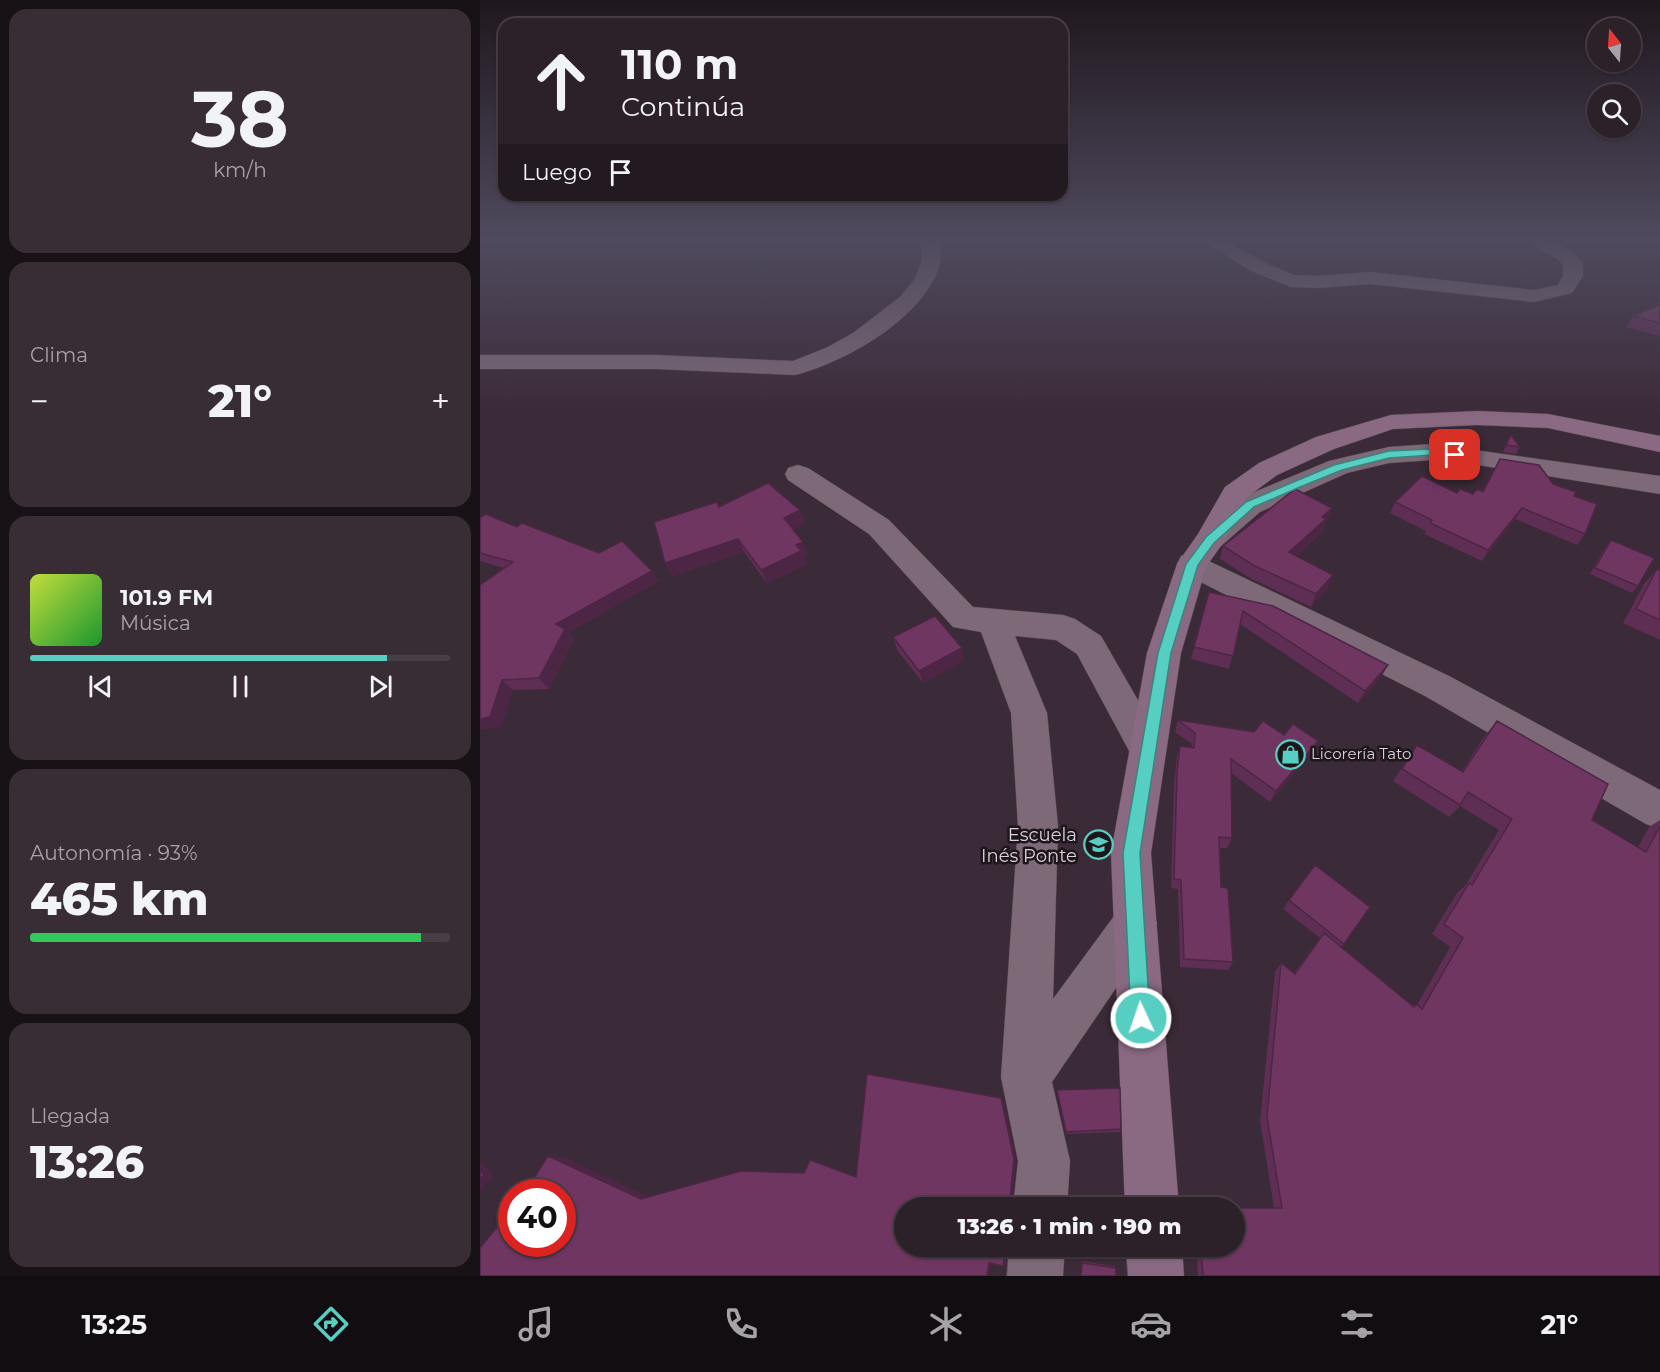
<!DOCTYPE html>
<html lang="es">
<head>
<meta charset="utf-8">
<style>
  body { margin:0; font-family:Montserrat,sans-serif; background:#382d35; color:#f1f3f6; height:100vh; display:flex; flex-direction:column; font-size:22px; white-space:nowrap }
  * { box-sizing:border-box; margin:0 }
  p { font-size:20px; color:#a6a3a8 }
  .icon { flex:none; width:33px; height:33px; fill:none; stroke:currentColor; stroke-width:2; stroke-linecap:round; stroke-linejoin:round }
  .map { position:relative; flex:1; overflow:hidden }
  .drawer { display:flex; flex-direction:column; gap:9px; padding:9px; background:#181217; width:480px }
  .drawer>* { flex:none }
  .guide { position:absolute; left:18px; top:18px; width:570px; height:183px; border-radius:18px; box-shadow:0 2px 4px #0004,0 0 0 2px #483e46; background:#2c2029; color:#f1f3f6; overflow:hidden }
  .needle { width:39px; rotate:343deg }
  .tools { position:absolute; left:1107px; top:18px; display:grid; gap:12px }
  .tools a { display:grid; place-items:center; width:54px; height:54px; border-radius:50%; background:#2c2029; box-shadow:0 2px 4px #0004,0 0 0 2px #483e46; font-size:30px }
  .speed { position:absolute; left:18px; top:1179px; display:flex; gap:12px; font-size:30px; font-weight:700; text-align:center }
  .speed>* { display:grid; place-content:center; width:78px; height:78px; border-radius:50%; background:#2c2029; box-shadow:0 2px 4px #0004,0 0 0 2px #483e46; line-height:1 }
  .speed .limit { border:9px solid #d22; background:#fff; color:#111 }
  .pin { position:absolute; display:grid; place-items:center; width:51px; height:51px; color:#fff; margin:-26px; border-radius:12px; box-shadow:0 3px 9px #0006 }
  .me { position:absolute; width:66px; margin:-33px; rotate:357deg; stroke-linejoin:round; filter:drop-shadow(0 0 4px #0008) }
  .turn { display:flex; align-items:center; gap:21px; height:126px; padding:0 24px; font-size:27px }
  .turn .icon { width:78px; height:78px; stroke-width:2.5 }
  .turn b { display:block; font-size:42px; line-height:51px }
  .then { display:flex; align-items:center; height:57px; padding:0 24px; background:#0003; gap:12px; font-size:22px }
  .big { font-size:45px; font-weight:800; line-height:1.1 }
  .drawer .tile { flex:1; display:flex; flex-direction:column; justify-content:center; gap:9px; min-width:0; padding:0 21px; border-radius:18px; background:#382d35 }
  .drawer .dial { align-items:center; gap:0 }
  .dial b { font-size:78px; line-height:1 }
  .song { display:flex; align-items:center; gap:18px }
  .cover { width:72px; height:72px; border-radius:9px; background:linear-gradient(135deg,hsl(70 70% 55%),hsl(130 70% 35%)) }
  .played { height:6px; border-radius:3px; background:linear-gradient(90deg,#57cec2 85%,#483e46 85%) }
  .keys { display:flex; justify-content:space-around; direction:ltr }
  .heat { display:flex; justify-content:space-between; align-items:center; font-size:33px; direction:ltr }
  .charge { height:9px; border-radius:4px; background:linear-gradient(90deg,#34c759 93%,#483e46 0) }
  .trip { position:absolute; left:414px; top:1197px; width:351px; height:60px; border-radius:30px; background:#2c2029; box-shadow:0 2px 4px #0004,0 0 0 2px #483e46; font-weight:800; line-height:60px; text-align:center }
  .tab-bar { display:flex; height:96px; justify-content:space-around; align-items:center; background:#120d10; color:#a6a3a8 }
  .tab-bar .icon { width:42px; height:42px }
  .tab-bar .selected { color:#57cec2 }
  .tab-bar b { font-size:27px; color:#f1f3f6 }
  main { display:flex; flex:1; min-height:0 }
  .map>svg:first-child { display:block }
</style>
</head>
<body>
<main>
<section class="drawer">
<div class="tile dial"><b>38</b><p>km/h</p></div>
<div class="tile"><p>Clima</p>
<div class="heat"><a>−</a><b class="big">21°</b><a>+</a></div>
</div>
<div class="tile">
<div class="song"><i class="cover"></i><div><b>101.9 FM</b><p>Música</p></div></div>
<div class="played"></div>
<div class="keys"><svg class="icon" aria-label="previous" viewBox="0 0 24 24"><path d="M18 5L8 12l10 7zM5 5v14"/></svg><svg class="icon" aria-label="pause" viewBox="0 0 24 24"><path d="M8 5v14M16 5v14"/></svg><svg class="icon" aria-label="next" viewBox="0 0 24 24"><path d="M6 5l10 7-10 7zM19 5v14"/></svg></div>
</div>
<div class="tile"><p>Autonomía · 93%</p><b class="big">465 km</b><div class="charge"></div></div>
<div class="tile"><p>Llegada</p><b class="big">13:26</b></div>
</section>
<div class="map">
<svg width="1180" height="1276" viewBox="0 0 1180 1276">
  <rect width="100%" height="100%" fill="#3b2a37"/>
  <g fill="none" stroke-linecap="round" stroke-linejoin="round">
    <defs>
      <path id="street" d="M441,240H459C460,247 462,256 460,263C446,317 366,362 315,375L176,369H0V355H176L313,361L348,347L373,333L420,297L434,280L442,261Z
        M723,240H745L783,262L814,275L839,276L890,272L1054,290L1078,285L1083,276V265L1079,260L1051,244L1048,240H1070L1093,252L1100,260L1103,264V276L1092,293L1054,302L890,284L839,288L811,287L769,270Z
        M952,444L1180,476V494L998,465L952,460L909,463L867,473L780,512L740,547L730,550L720,547L715,540L720,533L760,498L849,461L909,447Z
        M318,465L328,468L409,520L493,607L583,615L595,619L621,636L686,749L680,760L667,765L654,760L597,654L576,640L535,636L567,713L578,826L573,999L640,908L655,901L670,908L677,923L670,938L572,1082L590,1161L587,1208H533L538,1161L521,1077L538,826L531,713L501,632L473,627L389,534L308,480L305,474L308,468Z
        M712,553L969,676L1180,790V829L1166,824L945,696L701,572L697,564L701,556Z
        M529,1246H585L583,1276H527Z"/>
      <path id="secondary" d="M997,411L1068,414L1180,436V452L1068,428L997,425L913,429L854,449L797,475L766,498L745,540L726,567L701,653L671,853L699,1208H645L631,853L667,653L697,564L718,534L745,487L779,463L836,437L911,415Z
        M646,1246H702L704,1276H648Z"/>
    </defs>
    <use href="#street" stroke="#564752" stroke-width="1"/>
    <use href="#secondary" stroke="#564752" stroke-width="1"/>
    <use href="#street" fill="#7d6977" fill-rule="evenodd"/>
    <use href="#secondary" fill="#8a6982" fill-rule="evenodd"/>
  </g>
  <path fill="#5f2e54" d="M1180,299V336L1146,327L1153,316L1176,306Z
    M1031,435L1040,447L1036,454L1023,452Z
    M1020,459L1073,484L1094,496L1105,534L1097,545L1035,519L1002,561L944,534L946,531L910,513L915,502L993,494L1003,492Z
    M240,507L325,523L313,529L328,555L324,557L327,564L287,583L264,552L193,576L185,563Z
    M852,508L847,521L845,523L842,532L816,556L848,588L831,607L770,578L740,559L743,546Z
    M0,518L37,527L172,571L179,581L88,633L94,639L69,689L33,690L21,727L24,568L0,561Z
    M1131,540L1158,586L1152,593L1110,574L1126,546Z
    M1177,569L1180,571V640L1143,623L1164,584Z
    M729,592L908,665L901,677L878,703L760,624L749,669L711,659Z
    M413,637L482,648L484,660L443,683L417,650Z
    M698,720L838,741L832,752L790,802L751,773L752,838L747,848H740L741,887L753,962L748,970L700,967L698,889L691,888L694,783L697,757L700,746L712,748V744L695,732Z
    M1017,721L1112,820L1158,847L1169,827L1180,820V1276H718L716,1246H754L794,1208L780,1121L795,972L801,963L814,973L840,938L803,909L809,900L864,944L861,948L932,1006L936,1004L937,1005L970,947L952,934L977,893L985,886L1019,830L980,806L969,817L913,781L937,745L982,771L1006,734Z
    M577,1090L641,1129L640,1132L586,1134Z
    M602,1261L634,1266L636,1268V1276H601Z"/>
  <path fill="#4e2645" d="M852,508L847,521L845,523L842,532L805,565L809,552L842,517Z
    M1042,508L1035,519L1002,561L1008,550Z
    M320,510L325,523L309,532L304,518Z
    M258,539L264,552L193,576L185,563Z
    M323,542L328,555L324,557L327,564L287,583L281,570L316,545Z
    M172,571L179,581L88,633L94,639L69,689L59,678L76,624Z
    M853,575L848,588L831,607L836,594Z
    M482,648L484,660L443,683L439,671Z
    M908,665L901,677L878,703L885,691Z
    M22,680L33,690L21,727L0,730V719Z
    M838,741L832,752L790,802L796,791Z
    M521,1098L524,1102L536,1161L531,1208H529Z
    M68,1156L86,1158L176,1200L161,1199Z
    M330,1160L339,1162L383,1179L376,1177Z
    M0,1161L14,1175L0,1192Z
    M526,1246H528L526,1264L523,1266Z
    M512,1262L509,1276H507L509,1263Z"/>
  <path fill="#6f3662" stroke="#4e2645" stroke-width="1.5" d="M1180,303V323L1153,316L1179,305Z
    M1031,435L1040,447L1026,445Z
    M1020,459L1059,465L1073,484L1096,492L1094,496L1117,504L1105,534L1042,508L1008,550L950,523L952,520L915,502L942,476L977,493L980,489L993,494L997,489L1003,492Z
    M288,483L320,510L304,518L323,542L316,545L321,551L281,570L258,539L185,563L174,522L237,502L239,507Z
    M815,489L852,508L842,517L846,519L809,552L853,575L836,594L773,565L743,546Z
    M6,514L37,527L42,523L119,553L142,541L172,571L76,624L85,629L59,678L22,680L10,717L0,719V585L33,562L0,553V518Z
    M1131,540L1174,558L1158,586L1115,568Z
    M1177,569L1180,571V620L1156,609Z
    M729,592L793,606L908,665L885,691L763,611L753,656L714,647Z
    M455,616L482,648L439,671L413,637Z
    M698,720L774,732L783,721L804,735L813,724L838,741L796,791L751,759L752,838L739,837L741,887L748,888L753,962L704,959L701,880L694,879L697,772L700,746L714,748L715,733Z
    M1017,721L1128,784L1112,820L1166,852L1180,826V1276H723L721,1246H754V1208H802L787,1117L801,963L815,974L844,933L934,1007L936,1004L942,1009L983,938L964,924L989,883L992,885L1032,819L988,792L980,805L922,769L937,745L983,772Z
    M835,865L890,907L864,944L809,900Z
    M387,1074L521,1098L534,1159L529,1208H424V1246H526L523,1266L509,1263L507,1276H0V1248L32,1209V1244H82V1192H45L68,1156L161,1199L261,1171L324,1173L330,1160L376,1177Z
    M640,1088L641,1129L586,1132L577,1090Z
    M0,1171L4,1175L0,1179Z
    M602,1263L636,1268V1276H601Z"/>
  <linearGradient id="sky" x2="0" y2="1"><stop stop-color="#20171e"/><stop offset="0.57" stop-color="#4f4a5e"/><stop offset="1" stop-color="#4f4a5e" stop-opacity="0"/></linearGradient>
  <rect width="1180" height="419" fill="url(#sky)"/>
  <path fill="#57cec2" stroke="#39867e" stroke-width="1.5" d="M952,449L975,451L981,455L975,458L952,455L909,458L862,470L820,487L774,507L734,543L718,565L691,653L660,853L670,1018L668,1025L661,1028L654,1025L651,1018L643,853L678,653L706,564L726,537L766,502L854,465L909,451Z"/>
  <defs>
    <symbol id="shop-ring" viewBox="-11 -11 22 22"><circle r="9.5" fill="#1d161b" stroke="#57cec2" stroke-width="1.5"/><path d="M-5-2.5h2.3a2.7 3.5 0 0 1 5.4 0H5L5.5 6h-11ZM-1.5-2.5h3a1.5 2.3 0 0 0-3 0Z" fill="#57cec2"/></symbol>
    <symbol id="school-ring" viewBox="-11 -11 22 22"><circle r="9.5" fill="#1d161b" stroke="#57cec2" stroke-width="1.5"/><path d="M0-5L7-2L0 1L-7-2ZM-4 1L0 2.5L4 1V4Q0 6-4 4Z" fill="#57cec2"/></symbol>
  </defs>
  <g fill-rule="evenodd">
    <use href="#shop-ring" x="794" y="738" width="33" height="33"/>
    <use href="#school-ring" x="602" y="828" width="33" height="33"/>
  </g>
  <g text-anchor="middle" stroke-width="5" stroke-linejoin="round" paint-order="stroke">
    <g font-size="15" fill="#ddd1d9" stroke="#1d161b" text-anchor="start">
      <text x="831" y="759">Licorería Tato</text>
    </g>
    <g font-size="18" fill="#ddd1d9" stroke="#1d161b" text-anchor="end">
      <text x="597" y="841">Escuela<tspan x="597" dy="21">Inés Ponte</tspan></text>
    </g>
  </g>
</svg>
<div class="tools">
<a><svg class="needle" viewBox="-14 -14 28 28"><path d="M0-13l5 13h-10z" fill="#e53935"/><path d="M0 13l5-13h-10z" fill="#a6a3a8"/></svg></a>
<a><svg class="icon" aria-label="search" viewBox="0 0 24 24"><circle cx="10" cy="10" r="6"/><path d="M15 15l6 6"/></svg></a>
</div>
<div class="speed"><div class="limit">40</div></div>
<div class="pin" style="left:975px;top:455px;background:#d93025"><svg class="icon" aria-label="arrive" viewBox="0 0 24 24"><path d="M6 21V4h12l-3 4 3 4H6"/></svg></div>
<svg class="me" style="left:661px;top:1018px" viewBox="-20 -20 40 40"><circle r="17" fill="#57cec2" stroke="#fff" stroke-width="3"/><path d="M0-11L8 9 0 5-8 9z" fill="#fff"/></svg>
<div class="trip">13:26 · 1 min · 190 m</div>
<div class="guide">
<div class="turn"><svg class="icon" aria-label="ahead" viewBox="0 0 24 24"><path d="M12 20V5M6 11l6-6 6 6"/></svg><div><b>110 m</b>Continúa</div></div>
<div class="then">Luego<svg class="icon" aria-label="arrive" viewBox="0 0 24 24"><path d="M6 21V4h12l-3 4 3 4H6"/></svg></div>
</div>
</div>
</main>
<nav class="tab-bar">
<b>13:25</b>
<svg class="icon selected" aria-label="directions" viewBox="0 0 24 24"><path d="M12 3l9 9-9 9-9-9zM9 14v-3h6M13 9l2 2-2 2"/></svg>
<svg class="icon" aria-label="music" viewBox="0 0 24 24"><path d="M9 18V5l10-2v13"/><circle cx="6" cy="18" r="3"/><circle cx="16" cy="16" r="3"/></svg>
<svg class="icon" aria-label="phone" viewBox="0 0 24 24"><path d="M5 4h4l2 5-3 2q2 4 5 5l2-3 5 2v4C11 20 4 13 5 4z"/></svg>
<svg class="icon" aria-label="climate" viewBox="0 0 24 24"><path d="M12 3v18M4 7l16 10M4 17L20 7"/></svg>
<svg class="icon" aria-label="car" viewBox="0 0 24 24"><path d="M5 17H2v-5l4-1 3-4h7l3 4 3 1v5h-3M9 17h6M6 11h13"/><circle cx="7" cy="17" r="2"/><circle cx="17" cy="17" r="2"/></svg>
<svg class="icon" aria-label="filters" viewBox="0 0 24 24"><path d="M4 7h16M4 17h16"/><circle cx="9" cy="7" r="2"/><circle cx="15" cy="17" r="2"/></svg>
<b>21°</b>
</nav>
</body>
</html>
